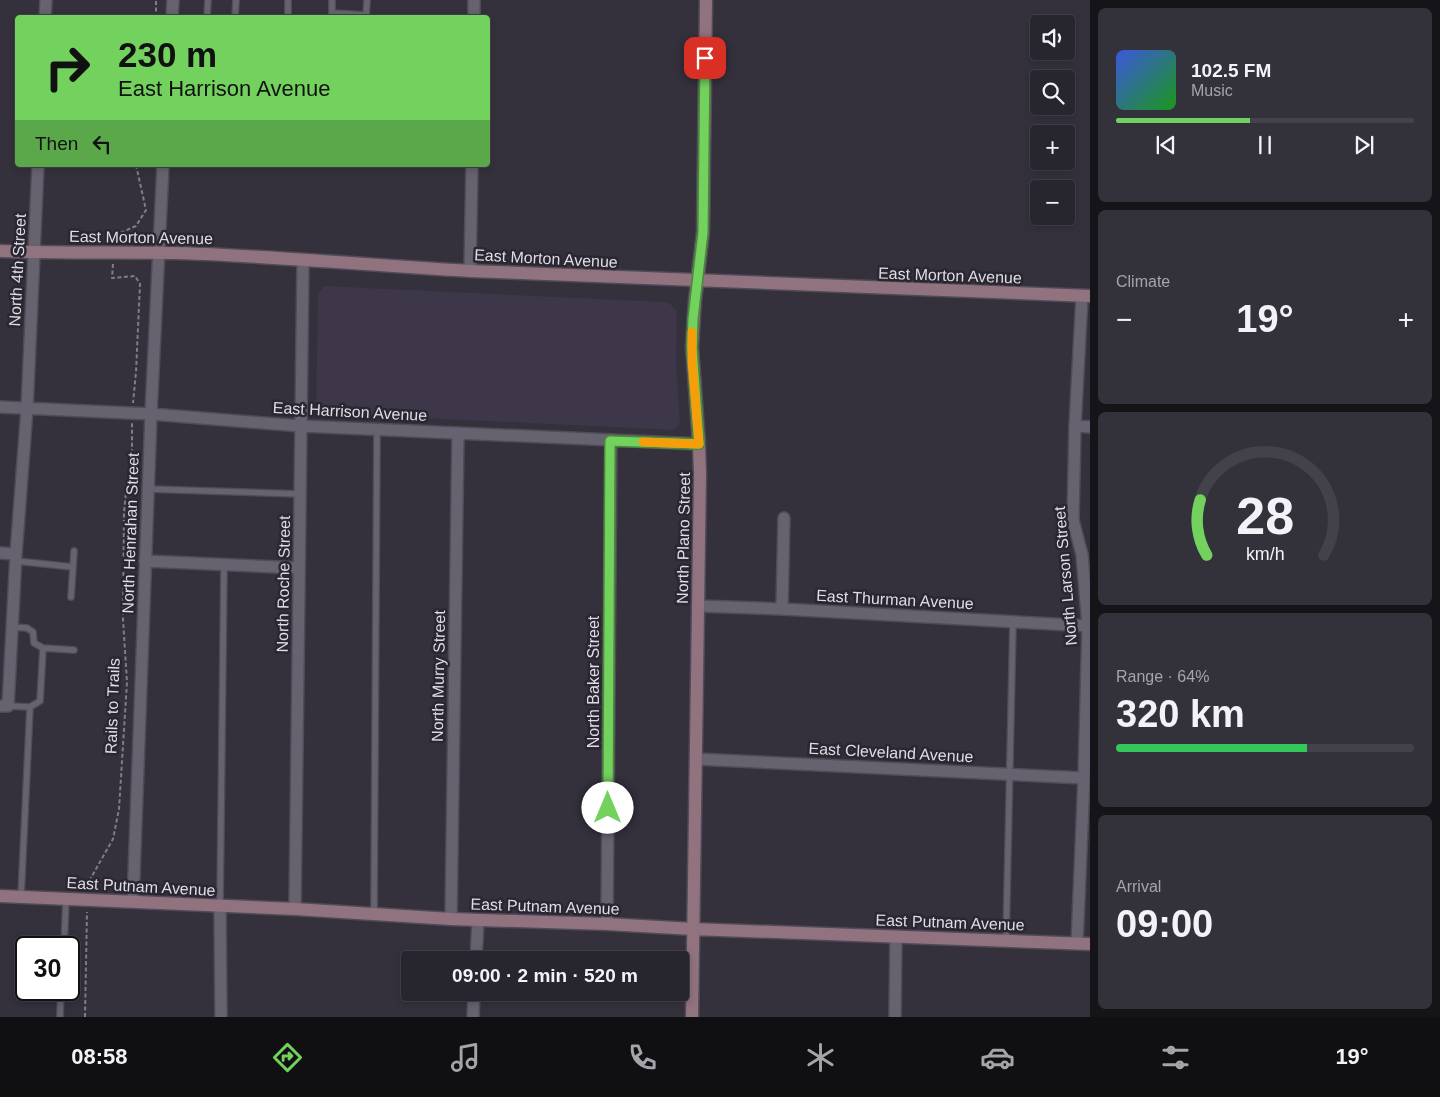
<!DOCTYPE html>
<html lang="en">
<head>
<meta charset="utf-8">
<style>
  body { margin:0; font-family:Helvetica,sans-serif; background:#33313a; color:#f1f3f6; height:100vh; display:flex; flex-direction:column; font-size:19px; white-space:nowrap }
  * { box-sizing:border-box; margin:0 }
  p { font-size:16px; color:#a4a5aa }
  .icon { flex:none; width:28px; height:28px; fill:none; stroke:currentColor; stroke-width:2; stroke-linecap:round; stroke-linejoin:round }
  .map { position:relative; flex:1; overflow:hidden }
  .panel { display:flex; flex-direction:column; gap:8px; padding:8px; background:#151419; width:350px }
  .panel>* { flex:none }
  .hud { position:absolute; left:15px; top:15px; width:475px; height:152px; border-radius:5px; box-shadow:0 2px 8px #0003,0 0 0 1px #43424a; background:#72d25d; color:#111; overflow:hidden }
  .controls { position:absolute; left:1030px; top:15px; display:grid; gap:10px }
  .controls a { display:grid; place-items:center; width:45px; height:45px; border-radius:5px; background:#27252e; box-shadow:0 2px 8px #0003,0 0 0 1px #43424a; font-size:25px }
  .speed { position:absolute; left:15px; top:936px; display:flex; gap:10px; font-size:25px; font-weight:700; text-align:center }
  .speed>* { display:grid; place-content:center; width:65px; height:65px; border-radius:50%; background:#27252e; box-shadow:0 2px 8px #0003,0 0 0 1px #43424a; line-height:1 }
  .speed .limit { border:2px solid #111; border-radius:8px; background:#fff; color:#111 }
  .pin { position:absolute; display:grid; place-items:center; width:42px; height:42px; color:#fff; margin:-21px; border-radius:10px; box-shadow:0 2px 8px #0006 }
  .me { position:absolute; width:55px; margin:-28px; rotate:0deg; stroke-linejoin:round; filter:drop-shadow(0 0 4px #0008) }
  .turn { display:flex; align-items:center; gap:18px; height:105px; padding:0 20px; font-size:22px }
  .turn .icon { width:65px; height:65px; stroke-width:2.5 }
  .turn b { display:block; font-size:35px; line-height:42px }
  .then { display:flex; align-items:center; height:48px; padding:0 20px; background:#0003; gap:10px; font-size:19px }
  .big { font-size:38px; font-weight:700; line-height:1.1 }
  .panel .widget { flex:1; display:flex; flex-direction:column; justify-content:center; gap:8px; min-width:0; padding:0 18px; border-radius:8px; background:#33313a }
  .panel .dial { align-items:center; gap:0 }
  .dial svg { height:130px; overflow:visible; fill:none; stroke:#43424a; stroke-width:7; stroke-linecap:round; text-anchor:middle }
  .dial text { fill:#f1f3f6; stroke:none }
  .song { display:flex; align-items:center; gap:15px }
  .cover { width:60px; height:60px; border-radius:8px; background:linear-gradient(135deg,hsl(230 70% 55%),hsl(120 70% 35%)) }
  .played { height:5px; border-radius:2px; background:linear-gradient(90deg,#72d25d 45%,#43424a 45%) }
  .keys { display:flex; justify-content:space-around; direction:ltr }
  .heat { display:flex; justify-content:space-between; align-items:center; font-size:28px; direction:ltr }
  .charge { height:8px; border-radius:4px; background:linear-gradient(90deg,#34c759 64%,#43424a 0) }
  .trip { position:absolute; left:401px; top:951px; width:288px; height:50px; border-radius:5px; background:#27252e; box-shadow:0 2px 8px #0003,0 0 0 1px #43424a; font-weight:700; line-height:50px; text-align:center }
  .menu { display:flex; height:80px; justify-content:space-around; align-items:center; background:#100f12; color:#a4a5aa }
  .menu .icon { width:35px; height:35px }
  .menu .current { color:#72d25d }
  .menu b { font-size:22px; color:#f1f3f6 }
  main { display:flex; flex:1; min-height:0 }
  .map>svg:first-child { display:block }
</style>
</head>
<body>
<main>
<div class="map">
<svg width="1090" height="1017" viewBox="0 0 1090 1017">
  <rect width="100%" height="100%" fill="#34313d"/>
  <path fill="#3d3749" d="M324,286L663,302L670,304L677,311L676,365L680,424L674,430L316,413L318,293Z"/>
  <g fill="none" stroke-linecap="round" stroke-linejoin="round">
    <defs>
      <path id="lane" d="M332,13L366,15
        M207,18L208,0
        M235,18L236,0
        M288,18V0
        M332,18V0
        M366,18L367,0
        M148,489L300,494
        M16,561L73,567L74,551
        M71,597L73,567
        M43,648L74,650
        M8,706L30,707L40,701L43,648L34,643L33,632L27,628L12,627
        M21,897L30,707
        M220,906L224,565
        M374,914L377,429
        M1006,941L1013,622
        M64,948L66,899
        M60,1017L61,990"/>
      <path id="street" d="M45,18L46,0
        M172,18L173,0
        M474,18V0
        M470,271L472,165
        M0,407L151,414L301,426L699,444
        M1075,426L1090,427
        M0,553L16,554
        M145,561L299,568
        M698,606L782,609L1090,626
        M782,609L784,518
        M0,706H8L16,554L27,409L38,165
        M696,759L1084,778
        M133,902L151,414L163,165
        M220,906L221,1017
        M295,909L303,260
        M451,919L458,433
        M607,924L611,441
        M1077,944L1084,778L1088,626L1082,555L1073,520L1075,426L1082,296
        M476,960L478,920
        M473,1017L474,992
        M895,1017L896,936"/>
      <path id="secondary" d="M0,251C68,254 137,251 205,254C294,258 382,266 470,271L1090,296
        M0,896L295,909L451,919L607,924L693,929L1090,944
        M692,1017L700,474L699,444L692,347L695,300L703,232L706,0"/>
    </defs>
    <use href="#lane" stroke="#4f4c55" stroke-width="8"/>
    <use href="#street" stroke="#4f4c55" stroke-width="14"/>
    <use href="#secondary" stroke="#4f4c55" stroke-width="15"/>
    <path stroke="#807d87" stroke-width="2" stroke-dasharray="4 2.5" stroke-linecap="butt" d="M156,18V0
      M115,242V235L136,226L146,210L136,165
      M113,264L112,278L135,276L140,284L136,372L133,403
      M88,887V883L113,839L119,809L127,682L123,619L124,513L127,482L132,461V423
      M85,1017L87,912"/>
    <use href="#lane" stroke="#666270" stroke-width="5.5"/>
    <use href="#street" stroke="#666270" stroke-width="11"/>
    <use href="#secondary" stroke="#91727f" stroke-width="12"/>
  </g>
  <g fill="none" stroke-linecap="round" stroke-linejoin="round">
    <defs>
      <path id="route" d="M608,808L610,441L699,444L692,347L693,319L703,232L705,58"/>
    </defs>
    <use href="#route" stroke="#4a883c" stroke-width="12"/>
    <use href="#route" stroke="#72d25d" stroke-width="9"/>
    <path stroke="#f59e0b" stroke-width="9" d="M643,442L699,444L692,361V332"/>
  </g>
  <g text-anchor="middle" stroke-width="5" stroke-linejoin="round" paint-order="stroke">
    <g font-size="16" fill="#dfdde4" stroke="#2a2732">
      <text transform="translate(141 237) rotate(1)" y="6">East Morton Avenue</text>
      <text transform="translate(546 258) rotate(3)" y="6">East Morton Avenue</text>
      <text transform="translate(17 270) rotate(-87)" y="6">North 4th Street</text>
      <text transform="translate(950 275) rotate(2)" y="6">East Morton Avenue</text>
      <text transform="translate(350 411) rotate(3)" y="6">East Harrison Avenue</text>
      <text transform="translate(130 533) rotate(-88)" y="6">North Henrahan Street</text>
      <text transform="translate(683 538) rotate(-89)" y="6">North Plano Street</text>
      <text transform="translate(1065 576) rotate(-95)" y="6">North Larson Street</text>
      <text transform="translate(283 584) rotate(-89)" y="6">North Roche Street</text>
      <text transform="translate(895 599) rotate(3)" y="6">East Thurman Avenue</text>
      <text transform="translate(438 676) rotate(-89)" y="6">North Murry Street</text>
      <text transform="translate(593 682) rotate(-90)" y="6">North Baker Street</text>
      <text transform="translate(112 706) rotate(-88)" y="6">Rails to Trails</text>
      <text transform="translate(891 752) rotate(3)" y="6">East Cleveland Avenue</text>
      <text transform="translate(141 886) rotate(3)" y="6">East Putnam Avenue</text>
      <text transform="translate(545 906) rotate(2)" y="6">East Putnam Avenue</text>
      <text transform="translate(950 922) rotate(2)" y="6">East Putnam Avenue</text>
    </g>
  </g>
</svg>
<div class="controls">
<a><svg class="icon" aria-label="sound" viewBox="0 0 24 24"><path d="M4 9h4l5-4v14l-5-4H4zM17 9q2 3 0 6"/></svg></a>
<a><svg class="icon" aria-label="search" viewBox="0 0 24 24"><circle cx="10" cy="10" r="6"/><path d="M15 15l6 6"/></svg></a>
<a>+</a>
<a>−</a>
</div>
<div class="speed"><div class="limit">30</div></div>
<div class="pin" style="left:705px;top:58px;background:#d93025"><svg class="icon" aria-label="arrive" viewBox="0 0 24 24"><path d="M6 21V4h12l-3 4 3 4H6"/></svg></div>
<svg class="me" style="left:608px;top:808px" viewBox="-20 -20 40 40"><circle r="19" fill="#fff"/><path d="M0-13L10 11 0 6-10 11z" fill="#72d25d"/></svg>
<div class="trip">09:00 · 2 min · 520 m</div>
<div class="hud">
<div class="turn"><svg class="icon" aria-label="right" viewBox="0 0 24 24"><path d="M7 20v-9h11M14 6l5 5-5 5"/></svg><div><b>230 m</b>East Harrison Avenue</div></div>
<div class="then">Then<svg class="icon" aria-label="left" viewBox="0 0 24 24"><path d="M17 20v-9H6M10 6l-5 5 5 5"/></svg></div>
</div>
</div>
<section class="panel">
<div class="widget">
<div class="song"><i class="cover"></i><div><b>102.5 FM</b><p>Music</p></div></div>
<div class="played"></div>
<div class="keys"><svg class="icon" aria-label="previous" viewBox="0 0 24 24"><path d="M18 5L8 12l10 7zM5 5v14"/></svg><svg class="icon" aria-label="pause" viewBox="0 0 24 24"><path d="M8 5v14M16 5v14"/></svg><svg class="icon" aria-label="next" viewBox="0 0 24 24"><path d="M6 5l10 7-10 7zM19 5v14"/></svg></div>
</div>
<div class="widget"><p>Climate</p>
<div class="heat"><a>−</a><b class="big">19°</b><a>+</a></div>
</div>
<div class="widget dial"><svg viewBox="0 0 100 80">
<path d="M14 69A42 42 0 1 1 86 69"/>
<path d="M14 69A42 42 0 0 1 10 35" stroke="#72d25d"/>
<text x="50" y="56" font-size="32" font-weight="700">28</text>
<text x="50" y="72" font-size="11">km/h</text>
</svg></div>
<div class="widget"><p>Range · 64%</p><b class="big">320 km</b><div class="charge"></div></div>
<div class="widget"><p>Arrival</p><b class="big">09:00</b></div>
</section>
</main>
<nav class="menu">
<b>08:58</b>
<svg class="icon current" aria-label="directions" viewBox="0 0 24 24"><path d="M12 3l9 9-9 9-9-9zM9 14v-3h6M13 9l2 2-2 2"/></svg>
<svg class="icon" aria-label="music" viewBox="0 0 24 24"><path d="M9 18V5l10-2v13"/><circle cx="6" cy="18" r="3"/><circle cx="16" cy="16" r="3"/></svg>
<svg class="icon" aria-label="phone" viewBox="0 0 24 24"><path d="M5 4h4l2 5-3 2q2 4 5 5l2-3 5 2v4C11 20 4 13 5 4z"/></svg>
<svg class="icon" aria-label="climate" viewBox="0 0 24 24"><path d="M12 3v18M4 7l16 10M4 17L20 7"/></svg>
<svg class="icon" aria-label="car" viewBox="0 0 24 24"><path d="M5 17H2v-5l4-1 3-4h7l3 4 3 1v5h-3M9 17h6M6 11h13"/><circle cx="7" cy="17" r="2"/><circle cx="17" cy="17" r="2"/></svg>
<svg class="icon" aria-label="filters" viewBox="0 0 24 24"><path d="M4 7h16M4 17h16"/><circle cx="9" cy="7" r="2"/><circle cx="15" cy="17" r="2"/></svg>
<b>19°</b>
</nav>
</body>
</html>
